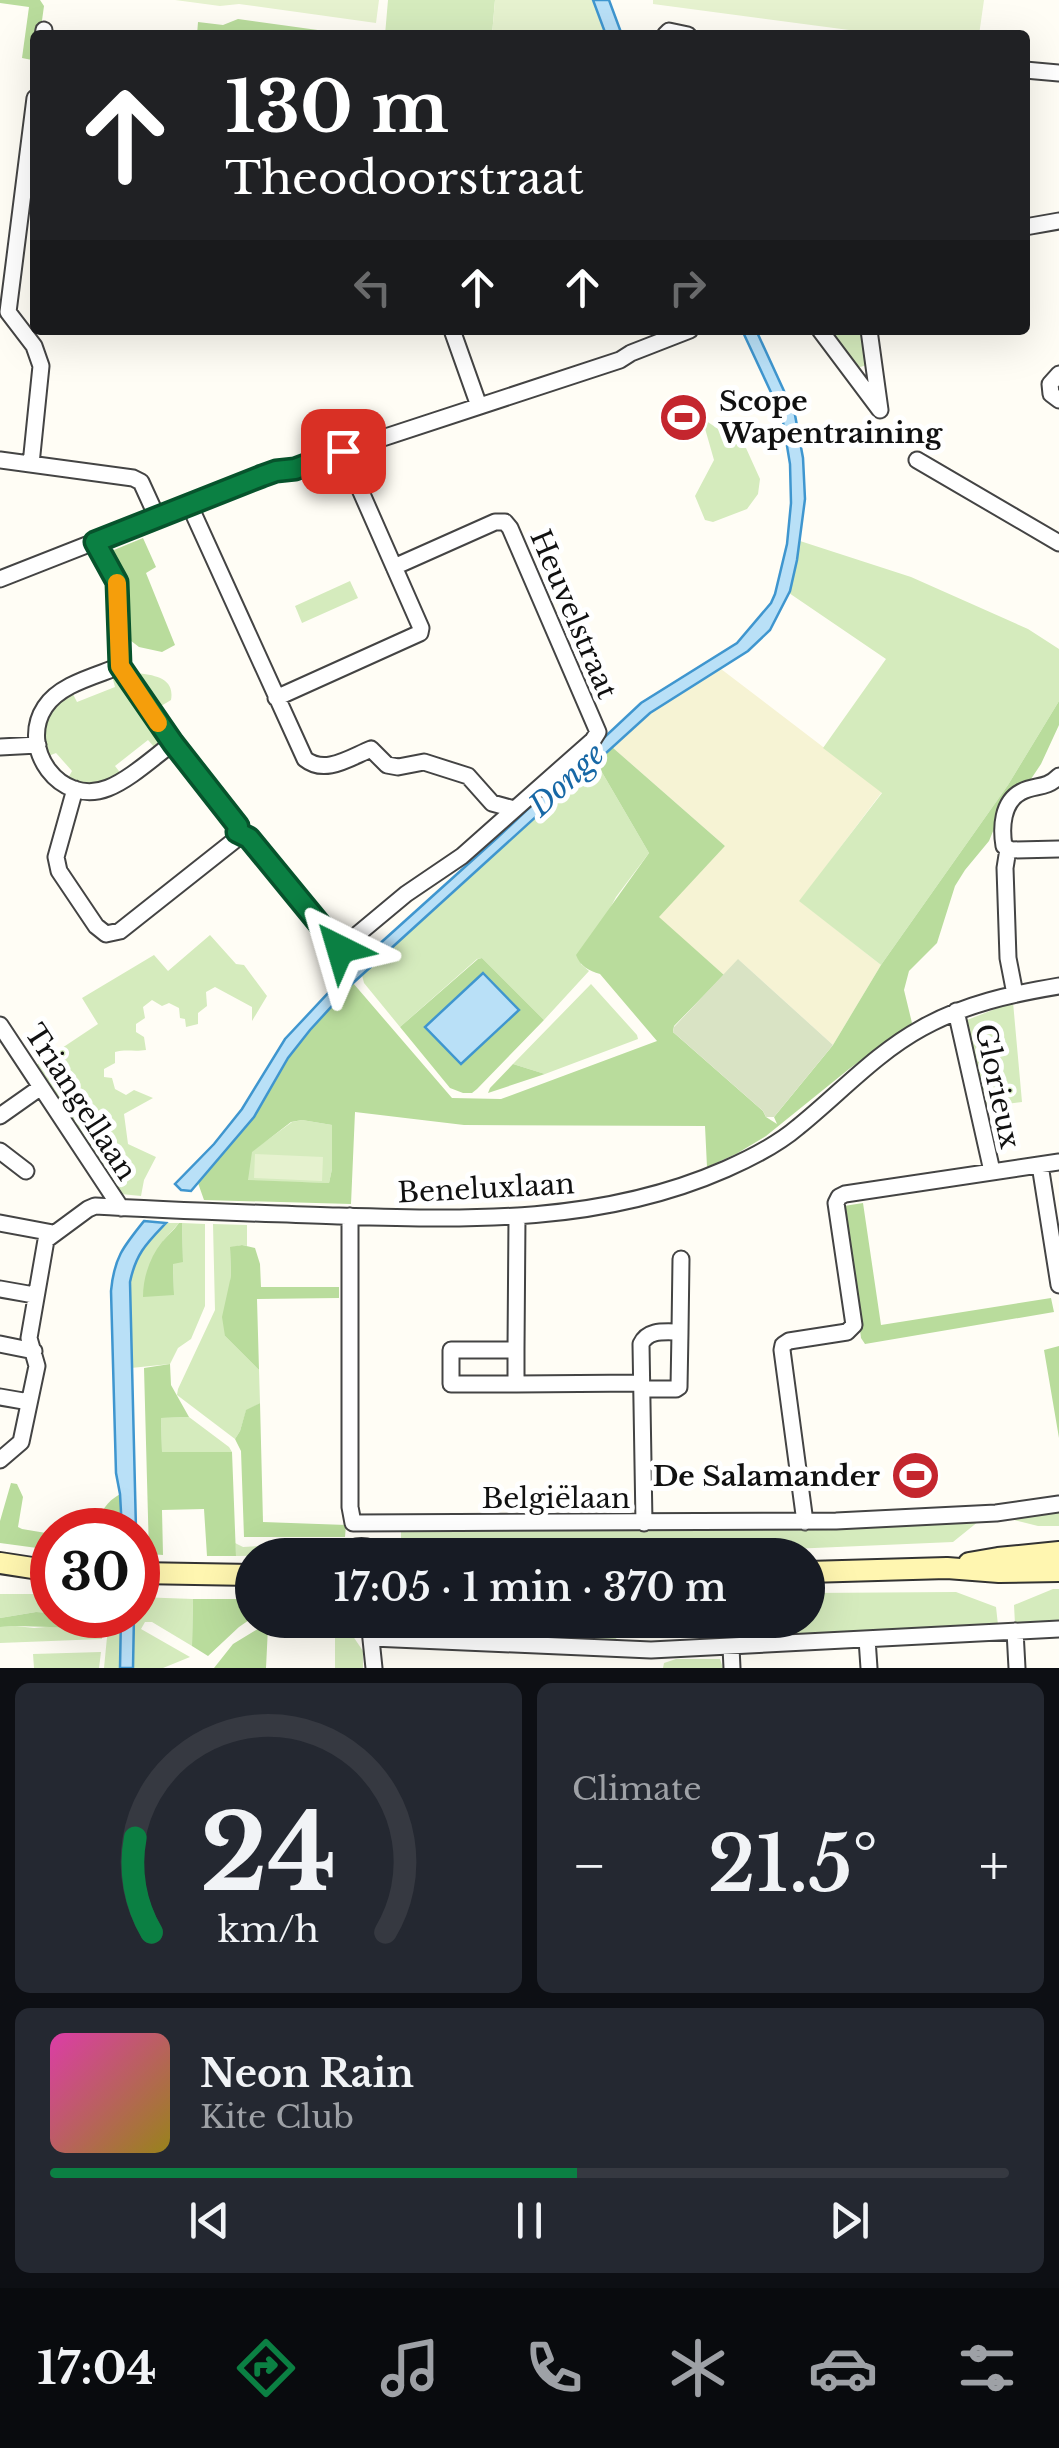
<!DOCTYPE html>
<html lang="en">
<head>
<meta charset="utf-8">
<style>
  body { margin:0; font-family:"Libre Baskerville",serif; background:#242831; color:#f1f3f6; height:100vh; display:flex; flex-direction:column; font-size:38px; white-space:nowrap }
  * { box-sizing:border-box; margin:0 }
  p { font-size:32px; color:#9ea1a6 }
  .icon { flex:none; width:55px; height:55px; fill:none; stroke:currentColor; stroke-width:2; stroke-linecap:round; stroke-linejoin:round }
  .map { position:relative; height:1668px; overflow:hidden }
  .sheet { display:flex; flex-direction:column; gap:15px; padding:15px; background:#0d0f14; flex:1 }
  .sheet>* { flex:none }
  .top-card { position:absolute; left:30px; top:30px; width:1000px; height:305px; border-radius:10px; box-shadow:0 10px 40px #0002; background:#202124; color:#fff; overflow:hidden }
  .speed { position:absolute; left:30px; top:1508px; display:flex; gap:20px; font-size:50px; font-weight:700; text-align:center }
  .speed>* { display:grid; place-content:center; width:130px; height:130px; border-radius:50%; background:#171b24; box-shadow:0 10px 40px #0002; line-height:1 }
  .speed .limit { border:15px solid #d22; background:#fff; color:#111 }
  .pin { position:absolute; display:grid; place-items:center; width:85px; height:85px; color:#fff; margin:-42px; border-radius:20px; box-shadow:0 5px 15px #0006 }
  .me { position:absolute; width:110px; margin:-55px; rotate:320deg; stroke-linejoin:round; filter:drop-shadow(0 0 8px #0008) }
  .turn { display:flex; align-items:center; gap:35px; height:210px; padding:0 30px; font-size:45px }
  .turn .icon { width:130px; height:130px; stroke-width:2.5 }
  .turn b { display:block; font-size:70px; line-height:85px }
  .lanes { display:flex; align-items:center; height:95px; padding:0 30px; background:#0003; justify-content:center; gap:50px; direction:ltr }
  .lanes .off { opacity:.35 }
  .big { font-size:75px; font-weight:600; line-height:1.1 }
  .sheet .tile { flex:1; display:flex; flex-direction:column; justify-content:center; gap:15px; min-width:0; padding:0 35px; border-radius:15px; background:#242831 }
  .sheet .dial { align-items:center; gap:0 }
  .dial svg { height:260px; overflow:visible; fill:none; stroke:#363941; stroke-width:7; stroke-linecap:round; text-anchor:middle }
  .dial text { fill:#f1f3f6; stroke:none }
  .song { display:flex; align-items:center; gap:30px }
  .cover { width:120px; height:120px; border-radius:15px; background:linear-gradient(135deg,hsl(320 70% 55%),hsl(50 70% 35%)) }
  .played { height:10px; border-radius:5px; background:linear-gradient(90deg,#0b8043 55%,#363941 55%) }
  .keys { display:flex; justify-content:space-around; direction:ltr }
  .heat { display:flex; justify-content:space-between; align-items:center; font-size:55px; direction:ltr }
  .sheet .tiles { flex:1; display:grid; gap:15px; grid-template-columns:1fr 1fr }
  .tile:last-child { grid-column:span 2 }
  .trip { position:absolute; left:235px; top:1538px; width:590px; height:100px; border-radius:50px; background:#171b24; box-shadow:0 10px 40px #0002; font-weight:600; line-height:100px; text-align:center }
  .dock { display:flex; height:160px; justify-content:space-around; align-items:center; background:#090b0e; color:#9ea1a6 }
  .dock .icon { width:70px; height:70px }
  .dock .active { color:#0b8043 }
  .dock b { font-size:45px; color:#f1f3f6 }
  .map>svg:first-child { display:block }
</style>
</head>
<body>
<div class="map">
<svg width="1059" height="1668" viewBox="0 0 1059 1668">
  <rect width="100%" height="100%" fill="#fffdf5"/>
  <path fill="#f6f3d4" d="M721,669L882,792L800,901L881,965L833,1045L739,960L724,975L658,917L725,846L612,747L650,713Z"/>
  <path fill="#d5ebbd" d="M388,0H495L492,35H385Z
    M826,330H865L870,364L854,369Z
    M702,418L746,448L760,479L758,494L747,509L713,522L705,520L695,496L714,460Z
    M800,541L911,577L1028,629L1059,649V701L1008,785L881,965L799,901L882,793L823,748L886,659L789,593Z
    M350,581L358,598L302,623L295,606Z
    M136,673C155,675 175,678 171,700L161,706Z
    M114,675L123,678L160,735V744L155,748L148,740L115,766L122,775L92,786L67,780L72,771L56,753L46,757C42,722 43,714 72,692L77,702L115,687L112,676Z
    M596,762L649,853L616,897L581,964L589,971L544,1020L482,958L477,959L400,1027L364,983L362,975Z
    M210,935L236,964L244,965L267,996L252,1021V1007L215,987L206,992L207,1006L198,1013V1024L186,1027L185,1019L180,1018L179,1008L169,1003L162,1006L152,1000L143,1007L145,1018L136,1024V1032L144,1037L146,1050C134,1052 126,1049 115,1052V1063L104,1069V1077L112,1078L115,1089L126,1095L134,1090L153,1098L124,1114L128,1144L156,1157L144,1180L141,1196L121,1194L35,1066L98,1024L82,998L154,955L168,971Z
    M591,984L637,1035L638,1039L545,1074L513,1064Z
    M1013,1002L1022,1102L982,1107L965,1027L967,1020Z
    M302,1120L332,1125V1169L329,1183L249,1181L247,1178L251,1152L292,1122Z
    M166,1223H179L163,1241L174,1295L173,1263L183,1261L182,1223L205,1224V1306L191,1339L178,1348L170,1364L131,1368C130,1332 120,1284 140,1252C146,1241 158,1232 166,1223Z
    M213,1224L247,1225V1246L241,1245L230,1248L231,1276L225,1336L259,1370L260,1403L246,1411L240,1431L235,1439L177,1395L178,1389L215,1310Z
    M189,1417L229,1447L232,1452L162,1453L161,1418Z
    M1059,1512V1526H1038L1006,1518Z
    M979,1521L953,1542L653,1555H406L401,1550V1530L896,1526Z
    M326,1542L295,1555L236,1556L235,1543L243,1547Z
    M1053,1589H1059V1622L1015,1624L1014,1605Z
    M956,1592L996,1607L998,1625L733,1640L746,1620H808V1593Z
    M0,1594H52V1613L36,1612L0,1618Z
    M138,1597L193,1599L192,1646L152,1622H145L141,1629L190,1657L163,1668H133L134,1615H138Z
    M98,1615H121V1622H102V1639L0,1643V1627L16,1626L34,1628L93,1623Z
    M272,1620H342L363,1651V1668H335V1628L268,1627Z
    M390,1620H586L622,1642L388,1630Z
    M108,1627H121L120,1668H104Z
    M101,1652L99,1668H34L33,1654Z
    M676,1659H720L723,1668H663L664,1663Z"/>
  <path fill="#b9dc9c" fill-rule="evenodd" d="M0,0H40L44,6L40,35H35V57L32,60L22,58L29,7L0,3Z
    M238,19L354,35H197L198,22L223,25Z
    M143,538L156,567L146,573L175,645L162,652L139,647L126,637L122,579L109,552Z
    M1059,701V725L1041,764L1029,782L1003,807L989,841L965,870L955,886L937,943L909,971L904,990L912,1023L849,1069L766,1136L736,1154L707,1167L705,1126L464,1125L355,1112L351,1204L204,1200L198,1183L254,1117L288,1058L310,1030L353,983L452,1098L501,1099L657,1041L600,974C589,971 580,966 576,955L649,853L596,762L612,747L725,846L659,917L724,975L674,1026L673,1032L763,1111L766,1117L777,1124L774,1117L833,1045L881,965L1008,785ZM302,1120L332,1125V1169L329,1183L248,1180L252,1152L291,1122Z
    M482,958L544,1020L477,1089L472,1093H463L450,1088L400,1027L478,959Z
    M513,1064L545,1074L488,1093L490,1088Z
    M863,1203L881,1325L1051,1298L1054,1312L865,1344L861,1338L844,1206Z
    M179,1223H182L183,1262L173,1264L174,1295L143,1297C143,1277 150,1257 162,1242C168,1235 174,1230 179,1223Z
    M242,1245L255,1248L260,1264L261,1287H339V1298L257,1299L259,1370L225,1336L222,1317L231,1276L230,1247Z
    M1059,1346V1438L1044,1350Z
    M170,1364L171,1385L189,1417L161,1418L162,1452H232L236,1556H207L204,1509L162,1510L163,1555L149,1554L144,1368Z
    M260,1403L263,1522L346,1525L345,1537H244L241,1451L235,1439L240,1431L246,1410Z
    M11,1483L17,1484L23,1497L18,1527L22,1529L52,1534V1550L0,1543V1521Z
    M120,1494L122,1530H98C100,1512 105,1503 120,1494Z
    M193,1599H252V1618L239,1627L208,1656L192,1646Z
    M36,1612L52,1613V1615H98L93,1623L85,1628L16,1626L0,1627V1618Z
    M261,1627H268L266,1668H214L233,1644Z"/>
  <path fill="#d9e3c4" d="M738,959L833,1045L774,1117H766L763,1111L673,1032L674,1027Z"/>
  <path fill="#e6f2cf" d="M175,0H379L376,23L239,4L220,6Z
    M495,0H593L606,35H492Z
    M653,0H984L979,35H887L653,4Z
    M255,1154L323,1157L322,1181L254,1178Z"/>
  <path fill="#b9e0f7" stroke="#3f96cf" stroke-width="2.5" d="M593,0H609L622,35H606Z
    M742,330H756L795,415L803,458L805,499L797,560L790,591L770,630L748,651L650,713L353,983L310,1030L288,1058L254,1117L191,1191L181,1190L175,1184L214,1144L242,1109L285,1039L345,975L497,838L641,703L737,643L771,603L775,594L787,544L791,503L790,464L782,416Z
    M483,973L519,1010L461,1064L425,1027Z
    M144,1221L166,1223C147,1243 136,1253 130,1282L136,1530H122L120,1494L116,1473L111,1291C114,1258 123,1247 144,1221Z
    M121,1615H134L133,1668H120Z"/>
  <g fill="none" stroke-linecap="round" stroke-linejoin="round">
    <defs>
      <path id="minor" d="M43,35L44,30
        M665,35L669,31L688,35
        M1025,70L1059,73
        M1025,227L1059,221
        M452,330L479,406
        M820,330L880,410
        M869,330L880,410
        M1059,374L1050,384L1051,394L1059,400
        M0,460L133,478L141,482L157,517
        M917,460L1059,543
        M31,464L41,366L34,346L8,312L35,98
        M189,504L305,759C325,775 349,758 371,749L387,765L398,767L424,762L468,776L492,803L514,809
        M95,542L117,582L120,666L173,743C154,757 129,780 108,788C60,807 18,748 45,707C60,684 96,676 120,666
        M0,579L262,476L276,471L295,469L343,451L620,360L631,353L690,330
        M276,698L420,633L421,628L343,451
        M173,743L238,826L237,832L249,838L340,949L406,894L462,856L593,740L598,732L510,528L505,522H495L394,567
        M0,747L38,745
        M1059,776C1045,790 1036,784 1021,792C1002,802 1001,828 1004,846L1011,850L1059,849
        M75,789L56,857L59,871L96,926L106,934L120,931L235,840L237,832
        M1008,849L1005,868L1008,958L1015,994
        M956,1011L992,1171
        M0,1025L121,1208
        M0,1116L41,1087
        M0,1151L26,1171
        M1040,1165L1059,1285
        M350,1216V1507L353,1523L836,1521L996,1513L1059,1504
        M0,1223L53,1233
        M0,1289L34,1295
        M680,1332L681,1259
        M0,1344L34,1351
        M516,1350V1384L642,1383
        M516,1384H451V1350H516L517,1217
        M642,1389H676L679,1387L680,1332C665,1332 648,1329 641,1344L644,1523
        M0,1397L29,1402
        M0,1460L21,1442L37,1366L29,1338L46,1240L88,1209L95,1206C176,1211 257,1213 338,1216C471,1220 601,1224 726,1169C751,1158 777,1145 798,1127C839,1094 876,1053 922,1028C965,1004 1011,994 1059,986
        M805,1522L782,1350L783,1345L789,1341L847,1332L854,1325L836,1203L839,1197L845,1194L1059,1162
        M369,1620L374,1668
        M1015,1631L1017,1668
        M372,1638L651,1650L1059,1629
        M867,1639L869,1668
        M731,1647L732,1668"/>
      <path id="secondary" d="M344,1555C355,1547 368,1547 379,1555
        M0,1563L52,1571
        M969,1563L998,1558L1059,1552
        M808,1572L947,1568L999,1572L1059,1571
        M138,1573L252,1575"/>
    </defs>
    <use href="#minor" stroke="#444" stroke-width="19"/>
    <use href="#secondary" stroke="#333" stroke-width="24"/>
    <use href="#minor" stroke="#fff" stroke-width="15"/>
    <use href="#secondary" stroke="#fff6b0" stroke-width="20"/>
  </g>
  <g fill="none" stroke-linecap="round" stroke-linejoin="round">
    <defs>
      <path id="route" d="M340,949L249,838L237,832L238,826L173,743L120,666L117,582L95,542L262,476L276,471L295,469L343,451"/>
    </defs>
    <use href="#route" stroke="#07532c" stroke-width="25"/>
    <use href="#route" stroke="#0b8043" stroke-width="18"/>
    <path stroke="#f59e0b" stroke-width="18" d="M117,583L120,666L158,723"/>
  </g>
  <defs>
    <symbol id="stadium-disc" viewBox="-11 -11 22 22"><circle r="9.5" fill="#c4262e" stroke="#fff"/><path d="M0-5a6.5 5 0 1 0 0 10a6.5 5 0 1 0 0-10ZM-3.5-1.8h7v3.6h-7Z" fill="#fff"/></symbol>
  </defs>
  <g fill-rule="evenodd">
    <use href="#stadium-disc" x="656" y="390" width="55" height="55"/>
    <use href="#stadium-disc" x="888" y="1448" width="55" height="55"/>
  </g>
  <g text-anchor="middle" stroke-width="10" stroke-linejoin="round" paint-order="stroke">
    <g font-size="28" font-weight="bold" fill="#111" stroke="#fff" text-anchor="start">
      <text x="719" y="411">Scope<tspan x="719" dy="32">Wapentraining</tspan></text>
      <text x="880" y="1486" text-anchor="end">De Salamander</text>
    </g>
    <g font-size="28" fill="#111" stroke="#fff">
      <text transform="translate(574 614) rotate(67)" y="10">Heuvelstraat</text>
      <text transform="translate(998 1086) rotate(78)" y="10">Glorieux</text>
      <text transform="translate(81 1102) rotate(57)" y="10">Triangellaan</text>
      <text transform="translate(486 1188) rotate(-3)" y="10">Beneluxlaan</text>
      <text x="556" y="1508">Belgiëlaan</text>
    </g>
    <g font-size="30" font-style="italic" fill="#1768a6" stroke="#fff">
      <text transform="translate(567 780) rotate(-43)" y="10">Donge</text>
    </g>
  </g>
</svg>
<div class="speed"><div class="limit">30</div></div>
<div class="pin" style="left:343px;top:451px;background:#d93025"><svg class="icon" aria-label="arrive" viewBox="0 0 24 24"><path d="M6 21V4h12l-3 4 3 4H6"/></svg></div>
<svg class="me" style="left:340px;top:949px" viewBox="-20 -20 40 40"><path d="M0-17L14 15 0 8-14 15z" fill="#0b8043" stroke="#fff" stroke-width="4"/></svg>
<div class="trip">17:05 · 1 min · 370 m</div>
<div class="top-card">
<div class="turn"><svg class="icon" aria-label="ahead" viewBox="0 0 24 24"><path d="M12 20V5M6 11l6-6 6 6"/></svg><div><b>130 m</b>Theodoorstraat</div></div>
<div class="lanes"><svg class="icon off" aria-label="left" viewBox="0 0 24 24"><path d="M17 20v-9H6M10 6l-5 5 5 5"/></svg><svg class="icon" aria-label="ahead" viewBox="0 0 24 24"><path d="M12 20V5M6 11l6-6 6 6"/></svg><svg class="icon" aria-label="ahead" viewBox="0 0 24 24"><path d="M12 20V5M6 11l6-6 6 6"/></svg><svg class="icon off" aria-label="right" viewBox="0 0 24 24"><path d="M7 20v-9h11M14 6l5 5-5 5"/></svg></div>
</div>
</div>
<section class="sheet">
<div class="tiles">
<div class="tile dial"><svg viewBox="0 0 100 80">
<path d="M14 69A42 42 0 1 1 86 69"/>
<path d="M14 69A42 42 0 0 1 9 40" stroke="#0b8043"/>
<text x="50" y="56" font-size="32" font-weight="700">24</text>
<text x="50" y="72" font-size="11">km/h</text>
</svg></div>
<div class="tile"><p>Climate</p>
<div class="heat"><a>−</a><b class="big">21.5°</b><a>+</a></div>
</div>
<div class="tile">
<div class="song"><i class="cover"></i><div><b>Neon Rain</b><p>Kite Club</p></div></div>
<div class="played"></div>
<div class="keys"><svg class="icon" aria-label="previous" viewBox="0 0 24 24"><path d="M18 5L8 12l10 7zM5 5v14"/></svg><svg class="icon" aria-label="pause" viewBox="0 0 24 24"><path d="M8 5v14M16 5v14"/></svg><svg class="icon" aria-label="next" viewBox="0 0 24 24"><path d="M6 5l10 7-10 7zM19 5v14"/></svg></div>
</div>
</div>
</section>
<nav class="dock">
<b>17:04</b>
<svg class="icon active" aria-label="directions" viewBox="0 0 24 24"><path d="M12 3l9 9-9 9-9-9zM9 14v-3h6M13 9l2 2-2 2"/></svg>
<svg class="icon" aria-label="music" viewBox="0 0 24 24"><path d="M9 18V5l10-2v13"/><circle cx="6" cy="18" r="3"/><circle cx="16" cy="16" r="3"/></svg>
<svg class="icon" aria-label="phone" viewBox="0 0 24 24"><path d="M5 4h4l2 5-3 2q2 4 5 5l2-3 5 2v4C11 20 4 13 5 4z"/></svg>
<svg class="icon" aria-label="climate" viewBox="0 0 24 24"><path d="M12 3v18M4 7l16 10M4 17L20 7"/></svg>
<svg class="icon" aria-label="car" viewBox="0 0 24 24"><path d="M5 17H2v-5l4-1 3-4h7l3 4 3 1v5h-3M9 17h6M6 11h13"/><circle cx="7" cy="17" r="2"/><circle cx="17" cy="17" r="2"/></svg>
<svg class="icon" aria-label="filters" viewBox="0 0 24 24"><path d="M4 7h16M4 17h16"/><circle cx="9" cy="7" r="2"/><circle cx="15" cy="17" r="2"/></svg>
</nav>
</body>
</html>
